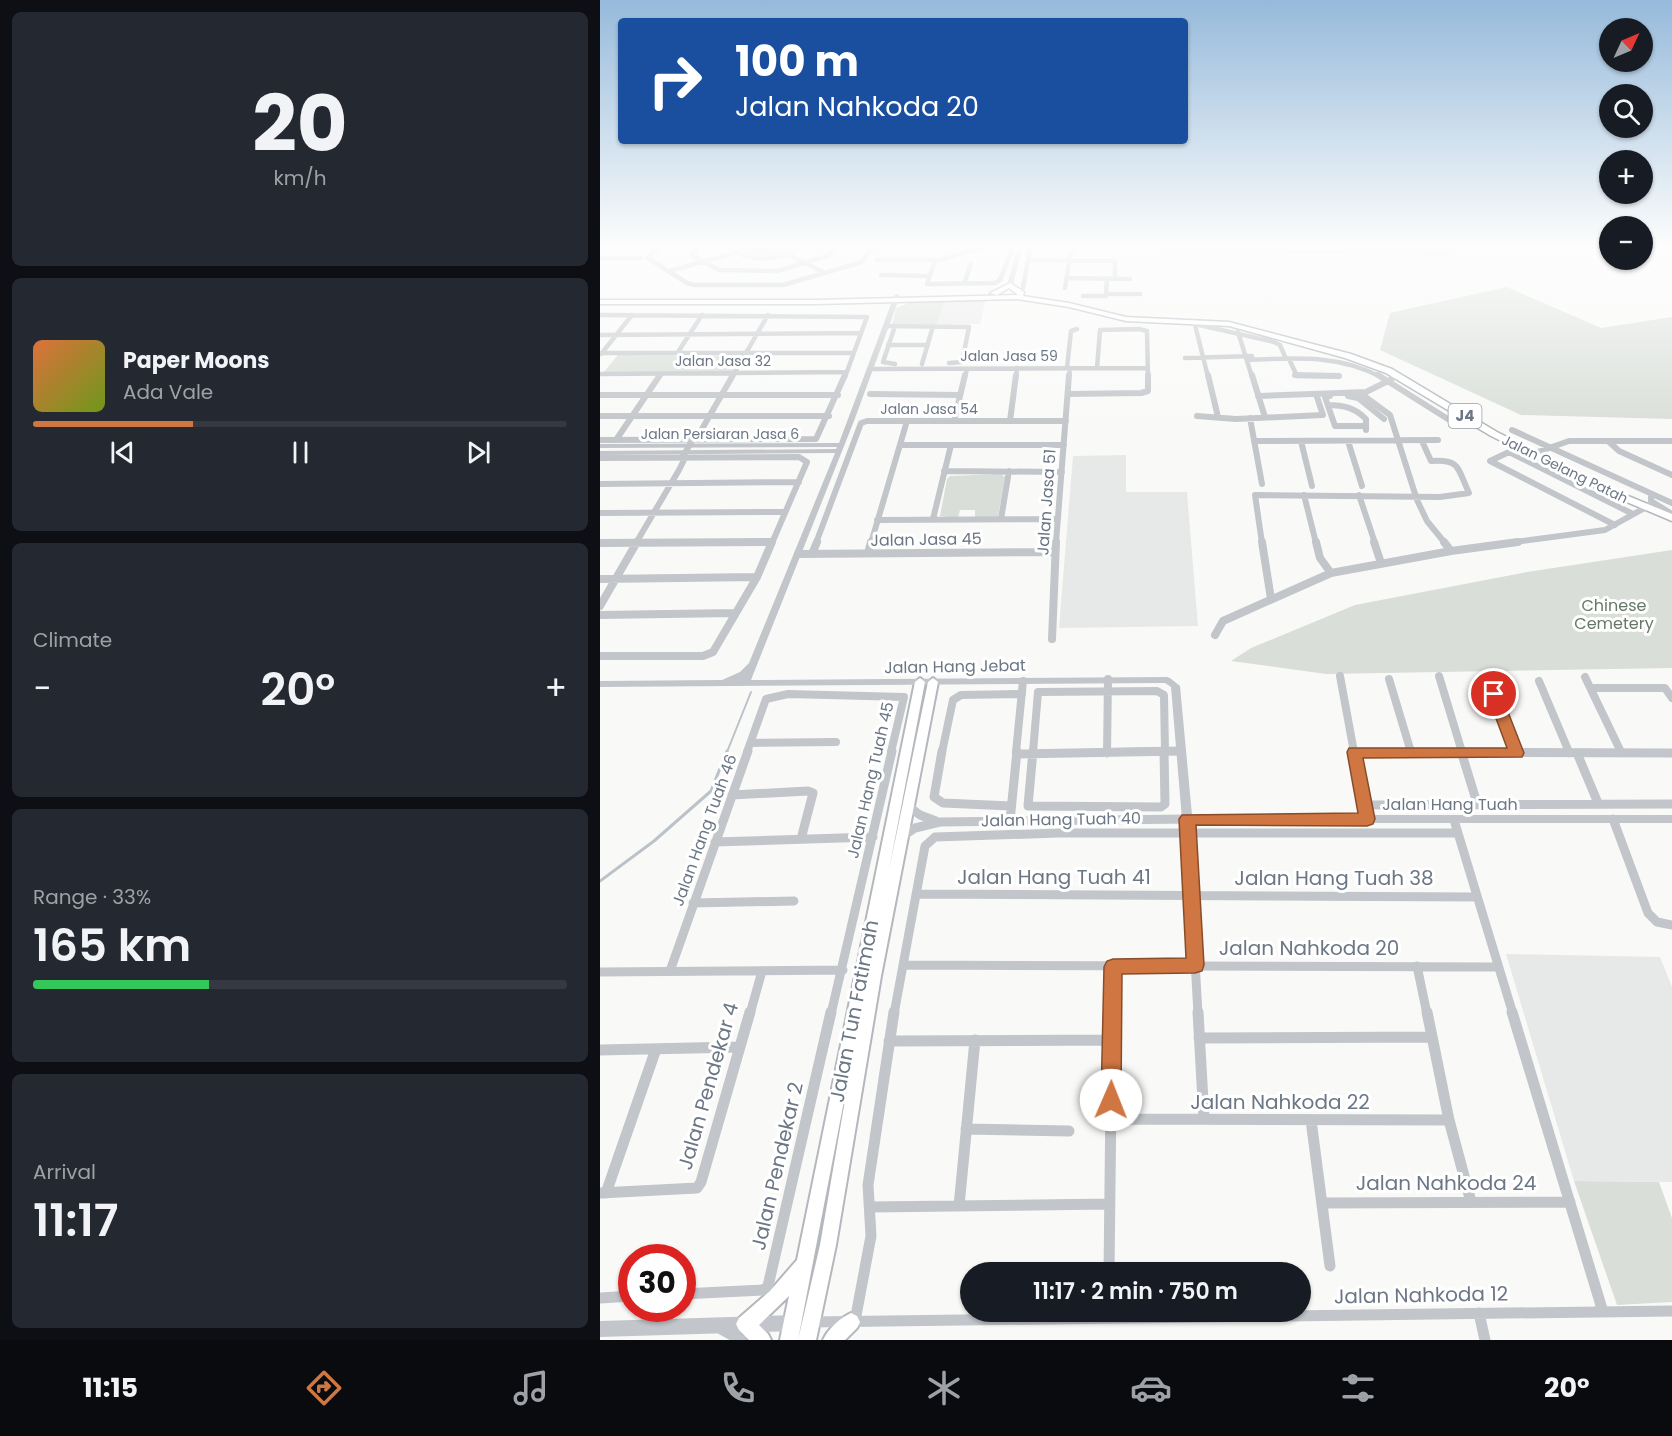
<!DOCTYPE html>
<html lang="en">
<head>
<meta charset="utf-8">
<style>
  body { margin:0; font-family:Poppins,sans-serif; background:#242831; color:#f1f3f6; height:100vh; display:flex; flex-direction:column; font-size:22px; white-space:nowrap }
  * { box-sizing:border-box; margin:0 }
  p { font-size:20px; color:#9ea1a6 }
  .icon { flex:none; width:33px; height:33px; fill:none; stroke:currentColor; stroke-width:2; stroke-linecap:round; stroke-linejoin:round }
  .map { position:relative; flex:1; overflow:hidden }
  .panel { display:flex; flex-direction:column; gap:12px; padding:12px; background:#0d0f14; width:600px }
  .panel>* { flex:none }
  .banner { position:absolute; left:18px; top:18px; width:570px; height:126px; border-radius:6px; box-shadow:0 2px 4px #0004; background:#1a4fa0; color:#fff; overflow:hidden }
  .needle { width:39px; rotate:46deg }
  .controls { position:absolute; left:999px; top:18px; display:grid; gap:12px }
  .controls a { display:grid; place-items:center; width:54px; height:54px; border-radius:50%; background:#171b24; box-shadow:0 2px 4px #0004; font-size:30px }
  .speed { position:absolute; left:18px; top:1244px; display:flex; gap:12px; font-size:30px; font-weight:700; text-align:center }
  .speed>* { display:grid; place-content:center; width:78px; height:78px; border-radius:50%; background:#171b24; box-shadow:0 2px 4px #0004; line-height:1 }
  .speed .limit { border:9px solid #d22; background:#fff; color:#111 }
  .pin { position:absolute; display:grid; place-items:center; width:51px; height:51px; color:#fff; margin:-26px; border:3px solid #fff; border-radius:50%; box-shadow:0 2px 6px #0007 }
  .me { position:absolute; width:66px; margin:-33px; rotate:1deg; stroke-linejoin:round; filter:drop-shadow(0 0 4px #0008) }
  .turn { display:flex; align-items:center; gap:21px; height:126px; padding:0 18px; font-size:27px }
  .turn .icon { width:78px; height:78px; stroke-width:2.5 }
  .turn b { display:block; font-size:42px; line-height:51px }
  .big { font-size:45px; font-weight:600; line-height:1.1 }
  .panel .widget { flex:1; display:flex; flex-direction:column; justify-content:center; gap:9px; min-width:0; padding:0 21px; border-radius:9px; background:#242831 }
  .panel .dial { align-items:center; gap:0 }
  .dial b { font-size:78px; line-height:1 }
  .song { display:flex; align-items:center; gap:18px }
  .cover { width:72px; height:72px; border-radius:9px; background:linear-gradient(135deg,hsl(20 70% 55%),hsl(80 70% 35%)) }
  .played { height:6px; border-radius:3px; background:linear-gradient(90deg,#d07642 30%,#363941 30%) }
  .keys { display:flex; justify-content:space-around; direction:ltr }
  .heat { display:flex; justify-content:space-between; align-items:center; font-size:33px; direction:ltr }
  .charge { height:9px; border-radius:4px; background:linear-gradient(90deg,#34c759 33%,#363941 0) }
  .trip { position:absolute; left:360px; top:1262px; width:351px; height:60px; border-radius:30px; background:#171b24; box-shadow:0 2px 4px #0004; font-weight:600; line-height:60px; text-align:center }
  .tabs { display:flex; height:96px; justify-content:space-around; align-items:center; background:#090b0e; color:#9ea1a6 }
  .tabs .icon { width:42px; height:42px }
  .tabs .selected { color:#d07642 }
  .tabs b { font-size:27px; color:#f1f3f6 }
  main { display:flex; flex:1; min-height:0 }
  .map>svg:first-child { display:block }
</style>
</head>
<body>
<main>
<section class="panel">
<div class="widget dial"><b>20</b><p>km/h</p></div>
<div class="widget">
<div class="song"><i class="cover"></i><div><b>Paper Moons</b><p>Ada Vale</p></div></div>
<div class="played"></div>
<div class="keys"><svg class="icon" aria-label="previous" viewBox="0 0 24 24"><path d="M18 5L8 12l10 7zM5 5v14"/></svg><svg class="icon" aria-label="pause" viewBox="0 0 24 24"><path d="M8 5v14M16 5v14"/></svg><svg class="icon" aria-label="next" viewBox="0 0 24 24"><path d="M6 5l10 7-10 7zM19 5v14"/></svg></div>
</div>
<div class="widget"><p>Climate</p>
<div class="heat"><a>−</a><b class="big">20°</b><a>+</a></div>
</div>
<div class="widget"><p>Range · 33%</p><b class="big">165 km</b><div class="charge"></div></div>
<div class="widget"><p>Arrival</p><b class="big">11:17</b></div>
</section>
<div class="map">
<svg width="1072" height="1340" viewBox="0 0 1072 1340">
  <rect width="100%" height="100%" fill="#f9faf8"/>
  <path fill="#e7e9e8" d="M386,300L380,324H337L344,302Z
    M526,455V492H587L598,626L459,628L473,456Z
    M906,954L1060,957L1072,987V1182L974,1181Z"/>
  <path fill="#d9ded8" d="M137,243H200L196,249C173,256 154,260 132,248Z
    M554,243H869L850,256L564,252Z
    M907,287L1001,328L1072,317V419L921,415L780,350L790,313Z
    M317,300L344,302L337,324L292,325L296,308Z
    M18,355L143,356L133,374L3,373Z
    M401,474L405,477L398,517L375,518V510H360L358,518L340,516L347,479L350,476Z
    M1072,550V668L726,674L631,661L651,648L755,605L927,572Z
    M974,1181L1059,1182L1072,1218V1302L1017,1305Z"/>
  <g fill="none" stroke-linecap="round" stroke-linejoin="round">
    <path stroke="#bbc3c8" stroke-width="2" d="M127,752L151,692"/>
    <path stroke="#bbc3c8" stroke-width="3" d="M0,881L54,841L111,791L127,751"/>
    <defs>
      <path id="secondary" d="M320,678L325,682L289,870L328,682L333,678L338,682L281,976L236,1245L216,1340H198L220,1245L253,1054L198,1340H180L189,1296L159,1325L168,1334L171,1340H149L139,1330L136,1324L139,1318L170,1291L197,1260L315,682Z
        M251,1313L257,1316L260,1322L257,1328L245,1340H223C228,1329 240,1318 251,1313Z"/>
      <path id="primary" d="M410,283L424,292L423,296L469,303L526,317L629,322L751,354L792,369L897,432L1016,491L1072,514V521L1010,495L891,436L786,373L745,358L629,326L526,321L469,307L417,299L216,304H0V300H216L418,295L409,288L397,295L390,293Z"/>
    </defs>
    <use href="#secondary" stroke="#b4b8bd" stroke-width="4"/>
    <use href="#primary" stroke="#b3b7bb" stroke-width="3"/>
    <path stroke="#c2c5c9" stroke-width="4.5" d="M0,243L61,245
      M64,243L48,258L87,283L94,285H183L262,262L275,243
      M101,243L92,255L119,270L177,271L230,255L240,243
      M135,243L130,248C151,264 185,261 204,243
      M362,243L377,249
      M430,245L503,246
      M273,247H328L344,243
      M186,253L225,273
      M0,258H41
      M277,260H340L397,243
      M428,260L515,261V278
      M335,261L327,284L395,283L400,280L412,249L400,243
      M69,271L135,253
      M281,275L328,276
      M466,278L530,279
      M364,284L371,264
      M423,288L431,243
      M465,288L472,243
      M506,294H540
      M483,296H506L507,278
      M0,315L267,317L245,377
      M594,321L608,377
      M595,324L674,342L680,345L686,359
      M286,326L369,327L362,362L349,363
      M295,326L283,362L295,364
      M638,332L652,377
      M0,335L261,333
      M288,345H328
      M78,352L102,315
      M0,353H253
      M1,354L32,315
      M585,358L652,356
      M689,359L697,376H739
      M647,360C694,358 737,354 781,377
      M322,364L333,326
      M467,368L471,331L477,329
      M497,368L500,330L539,329L547,331L548,377
      M271,369L548,368
      M0,374L246,372
      M59,377L61,374
      M132,377L168,315
      M365,377L367,369
      M416,377L417,368
      M469,377L470,368"/>
    <path stroke="#c2c5c9" stroke-width="6" d="M608,375L618,417
      M652,375L664,414
      M695,375L739,376
      M778,375L851,421L867,418
      M760,393L790,415L817,500L827,521L845,543
      M270,394L360,395
      M468,394L541,393L548,391V375
      M0,395H238
      M658,396L766,392L792,379
      M730,396L725,397L735,426H766
      M748,396L758,398L784,419
      M728,405C744,405 755,408 766,419V430
      M0,416H229
      M597,416L636,419L723,415L716,394
      M650,418L662,484
      M354,421L365,375
      M410,421L416,375
      M912,430L1072,503
      M0,440L216,439L245,375
      M16,440L60,375
      M654,441L838,440
      M701,441L712,486
      M748,441L762,486
      M1008,441L1019,451L1072,475
      M301,445H464
      M932,454L969,441H1072
      M0,458L199,457L207,462L172,543
      M344,471L462,472
      M0,484L199,482
      M704,495L716,543
      M759,495L775,543
      M1051,497V501L1072,514
      M0,513L185,512
      M333,519L351,445
      M401,519L409,471
      M277,520L458,519
      M1015,525L890,461L909,452L1031,513
      M0,543L171,542
      M36,543L79,470L84,460L82,458L93,439L98,436L133,375
      M216,543L261,423L267,421H466
      M271,543L307,421
      M456,543L469,375
      M662,543L655,495L840,497L869,493C857,468 861,459 831,461L822,441
      M907,543L1005,530L1050,505"/>
    <path stroke="#c2c5c9" stroke-width="8" d="M662,542L671,599
      M716,542L720,558L731,573
      M774,542L781,563
      M844,542L851,551
      M0,543L171,542
      M268,553L271,542
      M198,554L455,552
      M212,554L217,542
      M0,579L157,577
      M0,606L37,542
      M0,615L135,613
      M615,635L623,621L731,573L851,551L918,542
      M452,639L456,542
      M0,656H103L113,652L157,577L172,542
      M740,676L754,752
      M839,676L862,752
      M985,677L1021,752
      M789,679L811,752
      M889,680L916,752
      M939,681L969,752
      M991,688H1065L1072,698
      M151,743L236,742
      M147,752L166,699L188,694L304,697L291,752
      M342,752L353,700L361,695L422,694
      M416,752L423,681
      M433,752L438,692L557,691L564,695L565,752
      M507,752L508,679
      M516,752L580,751
      M754,752H810"/>
    <path stroke="#c2c5c9" stroke-width="9" d="M342,751L334,797L343,803L411,806
      M433,751L428,806L561,807L565,804L564,751
      M754,751L767,819
      M810,751L811,753
      M861,751L877,803
      M915,751L916,753
      M968,751L969,753
      M1020,751L1021,753
      M754,752L1072,753
      M507,753V751
      M977,753L998,803
      M417,754L580,751
      M132,795L208,791L213,793L201,839
      M765,805L1072,804
      M308,806L320,815L336,821
      M1013,819L1048,913L1057,922L1072,925
      M854,820L913,1014
      M410,821L417,751
      M303,836L315,828L340,822L587,819L598,1014
      M115,842L273,837
      M316,894L877,897
      M93,903L194,901
      M303,965L898,967
      M817,966L827,1014
      M70,971L148,751
      M0,972L243,970
      M150,1014L162,971
      M231,1014L292,751
      M294,1014L325,846L335,837L459,833H858
      M512,1014L513,967"/>
    <path stroke="#c2c5c9" stroke-width="11" d="M598,1012L604,1119
      M827,1012L849,1120L871,1202
      M912,1012L1003,1312
      M599,1038L832,1037
      M289,1041L512,1040
      M0,1050L138,1047
      M511,1119L849,1120
      M711,1120L730,1266
      M366,1129L469,1131
      M0,1193L97,1188L101,1182L150,1012
      M6,1193L56,1049
      M723,1203L970,1202
      M359,1206L375,1040
      M270,1207L510,1204
      M509,1272L512,1012
      M82,1294L163,1290L168,1286L231,1012
      M0,1298L32,1296
      M879,1313L885,1340
      M255,1321L271,1236L268,1185L294,1012
      M211,1322L1072,1311
      M121,1329L141,1340"/>
    <path fill="#c2c5c9" fill-rule="evenodd" d="M419,243H423L413,285L410,287L407,285Z
      M297,294L300,296L254,421L151,680L567,677L570,678L580,686L592,815H1072V823H587L583,822L582,819L571,687L565,683L0,687V681L122,680L140,672L149,663L235,453L0,455V451L236,449L237,447L0,448V444L239,443L294,296Z
      M194,1315L199,1318L202,1323L199,1328L194,1331L0,1337V1321Z"/>
    <use href="#secondary" fill="#fff" fill-rule="evenodd"/>
    <use href="#primary" fill="#fff" fill-rule="evenodd"/>
  </g>
  <linearGradient id="sky" x2="0" y2="1"><stop stop-color="#96badb"/><stop offset="0.57" stop-color="#fcfdfc"/><stop offset="1" stop-color="#fcfdfc" stop-opacity="0"/></linearGradient>
  <rect width="1072" height="430" fill="url(#sky)"/>
  <path fill="#d07642" stroke="#874d2b" stroke-width="1.5" d="M894,690L901,694L924,753L922,757L763,758L775,819L773,824L767,826L596,825L604,965L602,971L595,973L522,974L521,1100L518,1106L511,1109L504,1106L501,1100L504,967L507,961L513,959L586,958L579,819L582,815L758,813L747,752L749,748H907L887,694Z"/>
  <g text-anchor="middle" stroke-width="6" stroke-linejoin="round" paint-order="stroke">
    <g font-size="14" fill="#6c7785" stroke="#fff">
      <text x="409" y="361">Jalan Jasa 59</text>
      <text x="123" y="366">Jalan Jasa 32</text>
      <text x="329" y="414">Jalan Jasa 54</text>
      <text x="120" y="439">Jalan Persiaran Jasa 6</text>
      <text transform="translate(965 469) rotate(26)" y="5">Jalan Gelang Patah</text>
    </g>
    <rect fill="#fff" stroke="#98a0aa" stroke-width="1.5" x="848.5" y="404" width="33" height="24" rx="4.5"/>
    <g font-size="15" font-weight="bold" fill="#6c7785">
      <text x="865" y="421">J4</text>
    </g>
    <g font-size="16" fill="#6c7785" stroke="#fff">
      <text transform="translate(446 502) rotate(-86)" y="6">Jalan Jasa 51</text>
      <text transform="translate(326 539) rotate(-1)" y="6">Jalan Jasa 45</text>
      <text transform="translate(355 666) rotate(-1)" y="6">Jalan Hang Jebat</text>
      <text transform="translate(270 780) rotate(-77)" y="6">Jalan Hang Tuah 45</text>
      <text x="850" y="810">Jalan Hang Tuah</text>
      <text transform="translate(461 819) rotate(-1)" y="6">Jalan Hang Tuah 40</text>
      <text transform="translate(104 830) rotate(-70)" y="6">Jalan Hang Tuah 46</text>
    </g>
    <g font-size="16" fill="#677866" stroke="#fff">
      <text x="1014" y="611">Chinese<tspan x="1014" dy="18">Cemetery</tspan></text>
    </g>
    <g font-size="20" fill="#6c7785" stroke="#fff">
      <text x="454" y="884">Jalan Hang Tuah 41</text>
      <text x="734" y="885">Jalan Hang Tuah 38</text>
      <text x="709" y="955">Jalan Nahkoda 20</text>
      <text transform="translate(254 1011) rotate(-79)" y="7">Jalan Tun Fatimah</text>
      <text transform="translate(108 1086) rotate(-74)" y="7">Jalan Pendekar 4</text>
      <text x="680" y="1109">Jalan Nahkoda 22</text>
      <text transform="translate(177 1166) rotate(-77)" y="7">Jalan Pendekar 2</text>
      <text x="846" y="1190">Jalan Nahkoda 24</text>
      <text transform="translate(821 1295) rotate(-1)" y="7">Jalan Nahkoda 12</text>
    </g>
  </g>
</svg>
<div class="controls">
<a><svg class="needle" viewBox="-14 -14 28 28"><path d="M0-13l5 13h-10z" fill="#e53935"/><path d="M0 13l5-13h-10z" fill="#9ea1a6"/></svg></a>
<a><svg class="icon" aria-label="search" viewBox="0 0 24 24"><circle cx="10" cy="10" r="6"/><path d="M15 15l6 6"/></svg></a>
<a>+</a>
<a>−</a>
</div>
<div class="speed"><div class="limit">30</div></div>
<div class="pin" style="left:894px;top:694px;background:#d93025"><svg class="icon" aria-label="arrive" viewBox="0 0 24 24"><path d="M6 21V4h12l-3 4 3 4H6"/></svg></div>
<svg class="me" style="left:511px;top:1100px" viewBox="-20 -20 40 40"><circle r="19" fill="#fff"/><path d="M0-13L10 11 0 6-10 11z" fill="#d07642"/></svg>
<div class="trip">11:17 · 2 min · 750 m</div>
<div class="banner">
<div class="turn"><svg class="icon" aria-label="right" viewBox="0 0 24 24"><path d="M7 20v-9h11M14 6l5 5-5 5"/></svg><div><b>100 m</b>Jalan Nahkoda 20</div></div>
</div>
</div>
</main>
<nav class="tabs">
<b>11:15</b>
<svg class="icon selected" aria-label="directions" viewBox="0 0 24 24"><path d="M12 3l9 9-9 9-9-9zM9 14v-3h6M13 9l2 2-2 2"/></svg>
<svg class="icon" aria-label="music" viewBox="0 0 24 24"><path d="M9 18V5l10-2v13"/><circle cx="6" cy="18" r="3"/><circle cx="16" cy="16" r="3"/></svg>
<svg class="icon" aria-label="phone" viewBox="0 0 24 24"><path d="M5 4h4l2 5-3 2q2 4 5 5l2-3 5 2v4C11 20 4 13 5 4z"/></svg>
<svg class="icon" aria-label="climate" viewBox="0 0 24 24"><path d="M12 3v18M4 7l16 10M4 17L20 7"/></svg>
<svg class="icon" aria-label="car" viewBox="0 0 24 24"><path d="M5 17H2v-5l4-1 3-4h7l3 4 3 1v5h-3M9 17h6M6 11h13"/><circle cx="7" cy="17" r="2"/><circle cx="17" cy="17" r="2"/></svg>
<svg class="icon" aria-label="filters" viewBox="0 0 24 24"><path d="M4 7h16M4 17h16"/><circle cx="9" cy="7" r="2"/><circle cx="15" cy="17" r="2"/></svg>
<b>20°</b>
</nav>
</body>
</html>
